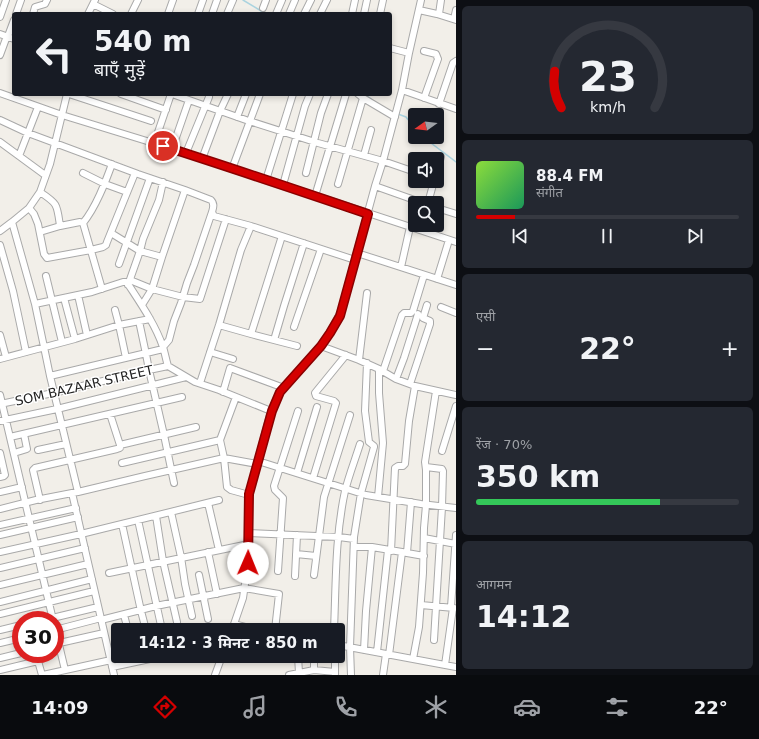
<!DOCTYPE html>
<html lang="hi">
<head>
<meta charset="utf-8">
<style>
  body { margin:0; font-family:"DejaVu Sans","Noto Sans Devanagari",sans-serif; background:#242831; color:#f1f3f6; height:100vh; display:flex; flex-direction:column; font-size:15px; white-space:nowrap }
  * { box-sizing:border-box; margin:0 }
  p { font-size:13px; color:#9ea1a6 }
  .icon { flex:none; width:22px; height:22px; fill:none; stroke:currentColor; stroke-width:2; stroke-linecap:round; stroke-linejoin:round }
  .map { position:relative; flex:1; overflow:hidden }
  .panel { display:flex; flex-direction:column; gap:6px; padding:6px; background:#0d0f14; width:303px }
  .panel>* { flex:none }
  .banner { position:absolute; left:12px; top:12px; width:380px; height:84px; border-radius:4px; box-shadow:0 2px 6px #0003; background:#171b24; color:#f1f3f6; overflow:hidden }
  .needle { width:26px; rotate:256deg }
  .controls { position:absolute; left:408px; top:108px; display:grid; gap:8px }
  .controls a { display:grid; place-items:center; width:36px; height:36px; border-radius:4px; background:#171b24; box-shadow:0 2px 6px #0003; font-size:20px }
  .speed { position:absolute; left:12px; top:611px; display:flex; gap:8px; font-size:20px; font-weight:700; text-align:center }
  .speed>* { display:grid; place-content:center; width:52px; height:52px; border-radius:50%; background:#171b24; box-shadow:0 2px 6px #0003; line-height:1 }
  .speed .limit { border:6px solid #d22; background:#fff; color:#111 }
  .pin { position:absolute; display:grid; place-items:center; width:34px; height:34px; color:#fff; margin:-17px; border:2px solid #fff; border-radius:50%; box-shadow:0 1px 4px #0007 }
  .me { position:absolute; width:44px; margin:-22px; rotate:1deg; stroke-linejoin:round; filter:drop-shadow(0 0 3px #0008) }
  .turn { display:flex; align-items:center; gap:14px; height:84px; padding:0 16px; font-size:18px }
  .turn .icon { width:52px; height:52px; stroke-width:2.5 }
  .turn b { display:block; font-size:28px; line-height:34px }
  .big { font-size:30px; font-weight:700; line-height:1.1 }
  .panel .card { flex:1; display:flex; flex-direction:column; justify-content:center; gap:6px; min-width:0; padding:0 14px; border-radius:6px; background:#242831 }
  .panel .dial { align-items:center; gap:0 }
  .dial svg { height:104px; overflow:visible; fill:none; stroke:#363941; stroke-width:7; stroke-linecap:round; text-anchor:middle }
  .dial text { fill:#f1f3f6; stroke:none }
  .song { display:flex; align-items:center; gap:12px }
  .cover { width:48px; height:48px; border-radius:6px; background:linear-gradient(135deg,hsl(90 70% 55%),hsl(150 70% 35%)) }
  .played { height:4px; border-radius:2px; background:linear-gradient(90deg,#d40000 15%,#363941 15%) }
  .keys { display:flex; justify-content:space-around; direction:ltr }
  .heat { display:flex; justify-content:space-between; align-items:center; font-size:22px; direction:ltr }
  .charge { height:6px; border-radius:3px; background:linear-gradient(90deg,#34c759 70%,#363941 0) }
  .trip { position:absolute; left:111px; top:623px; width:234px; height:40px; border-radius:4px; background:#171b24; box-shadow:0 2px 6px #0003; font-weight:700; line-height:40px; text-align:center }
  .dock { display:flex; height:64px; justify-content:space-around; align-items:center; background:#090b0e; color:#9ea1a6 }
  .dock .icon { width:28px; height:28px }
  .dock .on { color:#d40000 }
  .dock b { font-size:18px; color:#f1f3f6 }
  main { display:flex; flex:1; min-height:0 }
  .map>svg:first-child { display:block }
</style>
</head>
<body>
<main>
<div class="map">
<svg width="456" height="675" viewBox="0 0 456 675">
  <rect width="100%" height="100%" fill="#f2efe9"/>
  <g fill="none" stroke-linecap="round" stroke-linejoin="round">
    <path stroke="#aad3df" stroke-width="1.5" d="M243,0L266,14
      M365,94L371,99
      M398,114L406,117L415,128
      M423,137L456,162"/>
    <defs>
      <path id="minor" d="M93,4L113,14
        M263,8L266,0
        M419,10L437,14L456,20
        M16,14L21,0
        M33,14L35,7L45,4L47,0
        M88,14L95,0
        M131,14L138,0
        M168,14L173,0
        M198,14L203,0
        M212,14L217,0
        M227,14L233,0
        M276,14L282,0
        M289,14L295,0
        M304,14L311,0
        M320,14L327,0
        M352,14L355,0
        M364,14L367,0
        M380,14L383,0
        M439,14L441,0
        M0,17L6,0
        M454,19L456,10
        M0,34L14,39
        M8,36L14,20
        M390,48L409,53
        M0,55L7,36
        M402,90L456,109
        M0,93L62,115L186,153L232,169L283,185L456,242
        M69,94L151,121
        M121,94L166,110
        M172,94L246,120L318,143L383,161L415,172
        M358,94L363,98L395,117
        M424,98L438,59L436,54L424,51
        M439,104L453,63L456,61
        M237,117L246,94
        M0,120L28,133L138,174L185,190L211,200C215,204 213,208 212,212L214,216L251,226L241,250L219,325L200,383
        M0,142L45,175
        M154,144L171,94
        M172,149L189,100
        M186,153L209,97
        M364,155L371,130
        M19,156L38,107
        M202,159L220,111L228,94
        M232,169L260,94
        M437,171L441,157
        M83,173L105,184L127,192
        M306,173L321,113L328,94
        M266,180L293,94
        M338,184L363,98
        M283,185L305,106L310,94
        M375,186L423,203
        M40,192C58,204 57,204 60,226
        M315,196L346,94
        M428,203L434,181
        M29,208L34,214L38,224L44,254L47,258L91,250L103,247L106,245L107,242L135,173
        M437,208L456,214
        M12,222L35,304L44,347L50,376L78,492L72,493L114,675
        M83,223C96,207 105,183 112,164
        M251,226L355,260
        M0,231L12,222L29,208L40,192L50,164L67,94
        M40,232L60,226L80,222L83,223L102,289
        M111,233L140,251L143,239L159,200L163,182
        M0,245L13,291L26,352
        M357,253L456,285
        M119,264L150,178
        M401,267L410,227
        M46,276L62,342
        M437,279L449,240
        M130,280L152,289L162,257
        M128,285L140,251L162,257L185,190
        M78,295L87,335
        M64,298L75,339
        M35,304L92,292L123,282H126L128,284C141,304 155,324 163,347C165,353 166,360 168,366
        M142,305L152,289L183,297L200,299L226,219
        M441,307L456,313
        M115,310L119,325L126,358
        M139,321L146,354L149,370L164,435L174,483
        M219,325L251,334L282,236
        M294,327L321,249
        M251,334L297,346
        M0,335L6,357
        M274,340L284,306L304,243
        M321,346L359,360L379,369L396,379L415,386L456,395
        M163,347L169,340L174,321L181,303L187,283L194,265L212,212
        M210,352L233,359
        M0,359L75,339L119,325L150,319
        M359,360L367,293
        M168,366L195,382L219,390L271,411
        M383,371L402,315L404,313H411L413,311L424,275
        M50,376L163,349
        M396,379L404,358L418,314
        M410,384L430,324V321L423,318L427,305
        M223,392L230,368L284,388
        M0,395L53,620
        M236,397L220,440L224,458L227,487L231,490L249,495
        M0,404L53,393L149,370L168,366
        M110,414L120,445
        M0,421L57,409L186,377
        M10,437L182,397
        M38,450L66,444
        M442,451L456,406
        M0,453L5,475L4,476L0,477
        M14,453L27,449L24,434
        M258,461L366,495L421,504L456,508
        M122,463L220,440
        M426,467L442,469L443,471L442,507L434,640
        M297,473L317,407
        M313,478L336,403L334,401L316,396L315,393L346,355
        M0,492L22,487
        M78,492L145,476L224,458L257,464
        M378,497L383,443L379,393V369
        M40,500L33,470L35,468L117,449L120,448V445L196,427
        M208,503L219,550
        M0,509L36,500L72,493
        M171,512L181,557L185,584L192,616
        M156,516L163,561L177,622
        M138,520L162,630
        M122,524L141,611L146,630
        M0,525L76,508
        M249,533L339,537L354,539
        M0,535L78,517
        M424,538L456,544
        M354,547H372L402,552
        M391,551L395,468L398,466H403L405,464L409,421L415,386
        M0,552L81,534L219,500
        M208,552L217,594
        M407,553L424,556
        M296,554L316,556
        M0,568L85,548
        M278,571L283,498L275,490L274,486L298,411
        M109,573L249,544
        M199,575L208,619
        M314,575L324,497L350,415
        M295,576L297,535
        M0,585L88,564
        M0,602L92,579
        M421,605L454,608
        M451,607L456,535
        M0,614L94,591
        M124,615L128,630
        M44,620L98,607
        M101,620L156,606L244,588L279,594L275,630
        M234,624L257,630
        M55,628L65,670
        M0,630L21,625
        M55,630L101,618
        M232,630L243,598L248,563L249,495L271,411L280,392L321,346L330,333L341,311L375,186L383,161L402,90L409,53L421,0
        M334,630C336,584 335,537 345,491C349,475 355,460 360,444
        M0,643L21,638
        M55,644L104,633
        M338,645L456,667
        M364,650L366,611L372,547
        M377,652L388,550
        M389,655L402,552L407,553L411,502
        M298,656L299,673
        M0,658L21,653
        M413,659L419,627L423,573L424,528L426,505V470L425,462L436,391
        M445,665L453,608
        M112,667L164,656
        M0,670L38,661L42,675
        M314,670V656
        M335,674V656
        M43,675L111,660
        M215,675L222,656
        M289,675L314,670L335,672
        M351,675L350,647L354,537L361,493L374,447V446L369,442L365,411L367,363
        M383,675L386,654"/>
    </defs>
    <use href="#minor" stroke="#a9a9a9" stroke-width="8"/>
    <use href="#minor" stroke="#fff" stroke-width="6"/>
  </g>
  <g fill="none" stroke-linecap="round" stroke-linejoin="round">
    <defs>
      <path id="route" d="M163,146C232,168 300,191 368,214L340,316L330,333L321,346L280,392L272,411L249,494L248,563"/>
    </defs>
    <use href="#route" stroke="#8a0000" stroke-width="10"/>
    <use href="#route" stroke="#d40000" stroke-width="7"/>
  </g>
  <g text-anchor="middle" stroke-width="3" stroke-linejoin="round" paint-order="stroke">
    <g font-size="13" fill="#222" stroke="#fff">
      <text transform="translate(84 385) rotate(-13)" y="5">SOM BAZAAR STREET</text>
    </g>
  </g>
</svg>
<div class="controls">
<a><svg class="needle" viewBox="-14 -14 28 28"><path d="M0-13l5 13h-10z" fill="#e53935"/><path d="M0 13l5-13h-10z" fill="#9ea1a6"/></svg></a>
<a><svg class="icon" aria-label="sound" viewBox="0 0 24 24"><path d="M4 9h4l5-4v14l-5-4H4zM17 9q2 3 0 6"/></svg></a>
<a><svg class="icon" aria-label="search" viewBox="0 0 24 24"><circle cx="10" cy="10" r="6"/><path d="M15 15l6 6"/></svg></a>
</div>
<div class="speed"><div class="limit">30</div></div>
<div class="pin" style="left:163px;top:146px;background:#d93025"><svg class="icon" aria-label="arrive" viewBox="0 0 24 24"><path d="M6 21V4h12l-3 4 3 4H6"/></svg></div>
<svg class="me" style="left:248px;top:563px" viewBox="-20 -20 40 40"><circle r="19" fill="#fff"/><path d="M0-13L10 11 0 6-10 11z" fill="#d40000"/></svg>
<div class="trip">14:12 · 3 मिनट · 850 m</div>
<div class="banner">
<div class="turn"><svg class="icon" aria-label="left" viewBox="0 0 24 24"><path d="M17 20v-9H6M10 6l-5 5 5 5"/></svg><div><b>540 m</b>बाएँ मुड़ें</div></div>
</div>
</div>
<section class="panel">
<div class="card dial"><svg viewBox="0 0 100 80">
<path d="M14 69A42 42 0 1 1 86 69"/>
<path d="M14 69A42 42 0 0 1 9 41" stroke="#d40000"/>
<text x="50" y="56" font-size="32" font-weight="700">23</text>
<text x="50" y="72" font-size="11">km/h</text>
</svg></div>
<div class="card">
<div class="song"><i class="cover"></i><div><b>88.4 FM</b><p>संगीत</p></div></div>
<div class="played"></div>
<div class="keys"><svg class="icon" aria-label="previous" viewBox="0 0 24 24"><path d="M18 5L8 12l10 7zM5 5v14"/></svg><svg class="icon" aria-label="pause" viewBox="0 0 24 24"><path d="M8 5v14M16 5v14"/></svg><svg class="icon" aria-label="next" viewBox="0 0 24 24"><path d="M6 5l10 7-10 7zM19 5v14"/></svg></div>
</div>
<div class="card"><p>एसी</p>
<div class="heat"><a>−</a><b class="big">22°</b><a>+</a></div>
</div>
<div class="card"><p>रेंज · 70%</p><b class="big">350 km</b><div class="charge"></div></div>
<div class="card"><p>आगमन</p><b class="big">14:12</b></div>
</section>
</main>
<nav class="dock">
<b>14:09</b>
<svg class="icon on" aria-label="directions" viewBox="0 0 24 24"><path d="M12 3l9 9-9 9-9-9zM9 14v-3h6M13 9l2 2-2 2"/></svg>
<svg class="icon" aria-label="music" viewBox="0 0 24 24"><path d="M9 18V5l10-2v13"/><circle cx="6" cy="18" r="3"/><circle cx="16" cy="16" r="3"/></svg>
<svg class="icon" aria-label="phone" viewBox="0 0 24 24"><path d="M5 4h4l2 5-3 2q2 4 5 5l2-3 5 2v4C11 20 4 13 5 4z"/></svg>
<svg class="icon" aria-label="climate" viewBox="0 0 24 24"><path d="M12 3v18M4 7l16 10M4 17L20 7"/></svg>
<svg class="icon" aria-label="car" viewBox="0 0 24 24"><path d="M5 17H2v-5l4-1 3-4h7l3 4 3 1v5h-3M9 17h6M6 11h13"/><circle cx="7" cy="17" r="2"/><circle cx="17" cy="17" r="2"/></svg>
<svg class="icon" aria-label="filters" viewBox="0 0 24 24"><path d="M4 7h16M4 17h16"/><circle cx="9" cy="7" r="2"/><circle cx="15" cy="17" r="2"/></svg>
<b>22°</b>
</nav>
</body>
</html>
